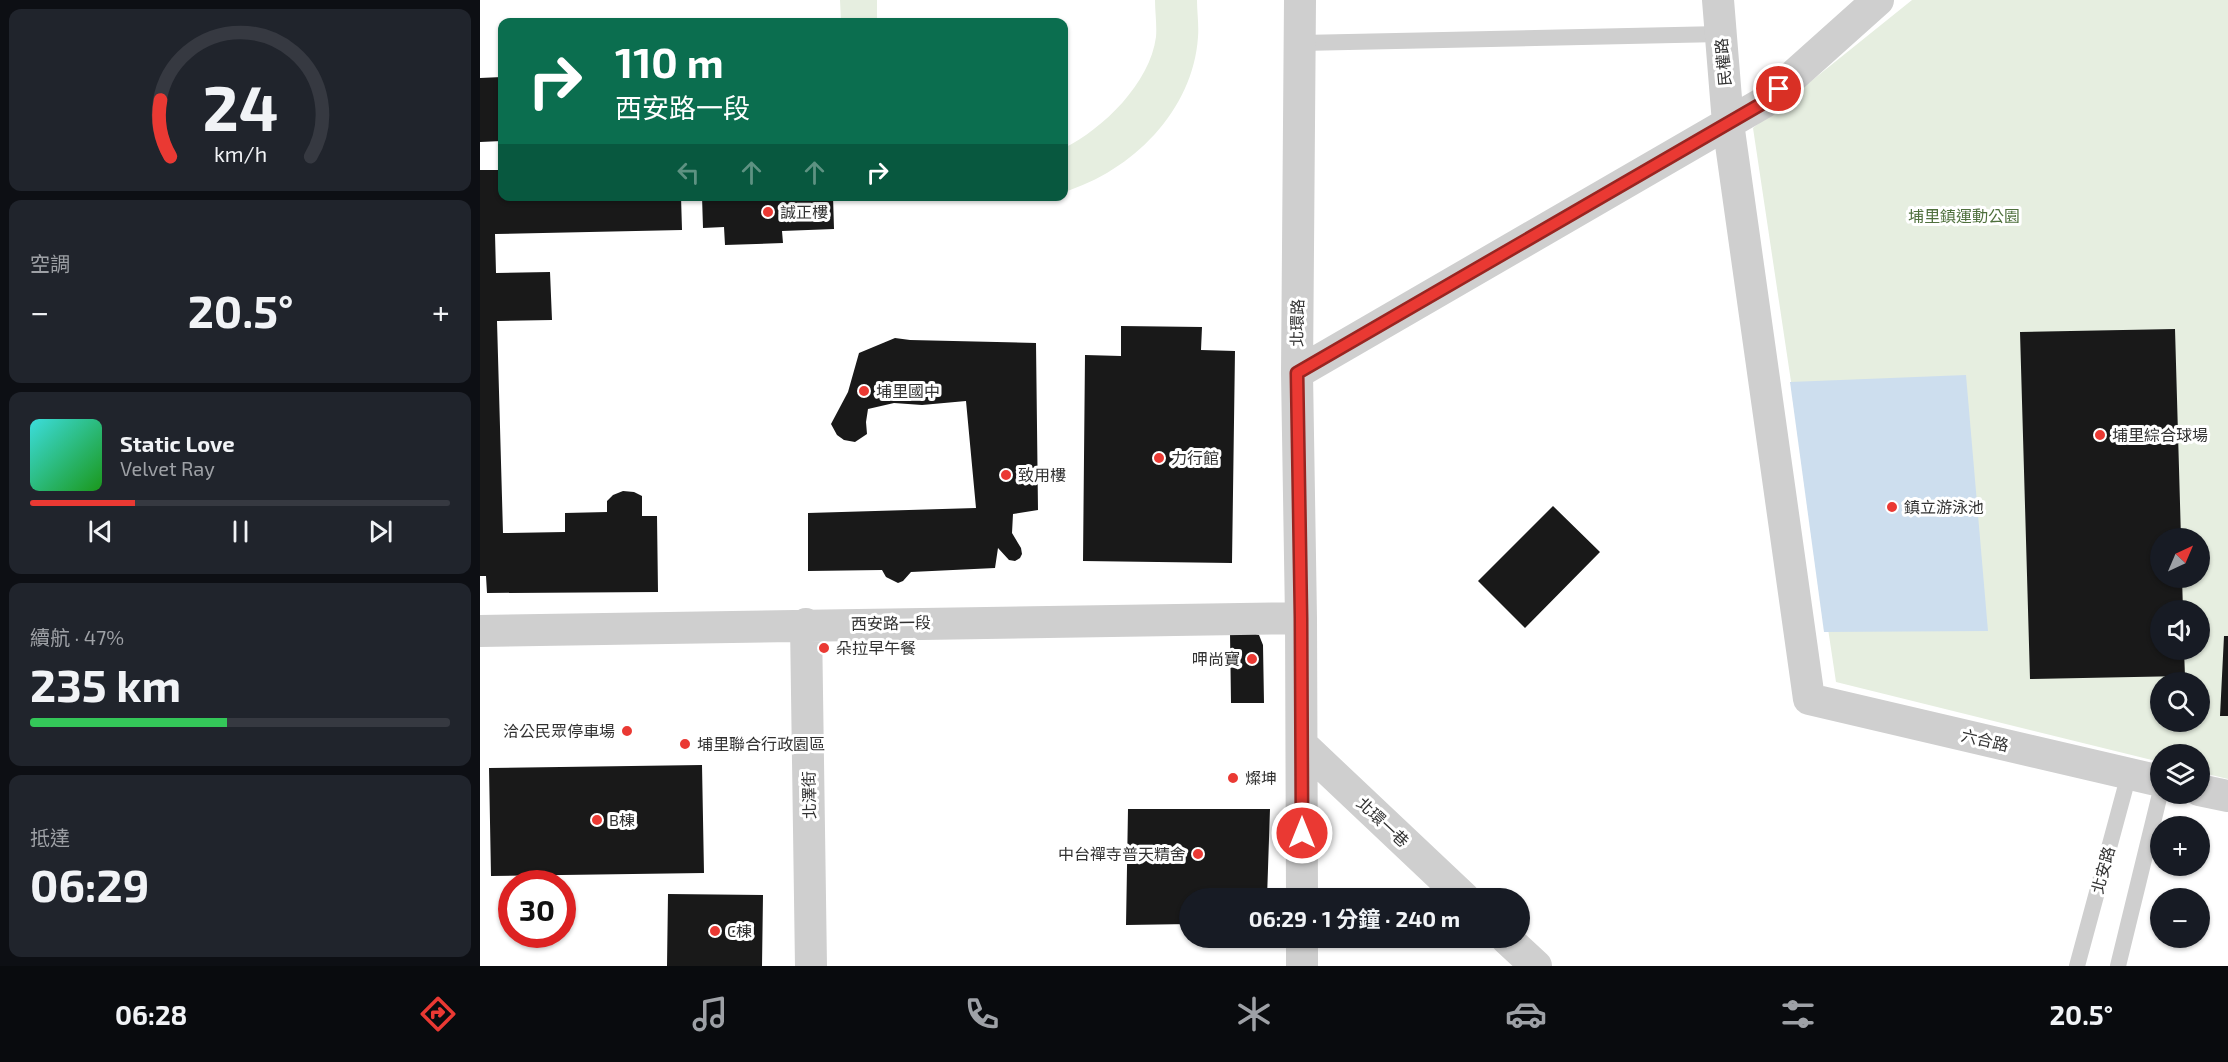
<!DOCTYPE html>
<html lang="zh-TW">
<head>
<meta charset="utf-8">
<style>
  body { margin:0; font-family:"Exo 2","Noto Sans TC",sans-serif; background:#20242c; color:#f1f3f6; height:100vh; display:flex; flex-direction:column; font-size:22px; white-space:nowrap }
  * { box-sizing:border-box; margin:0 }
  p { font-size:20px; color:#9ea1a6 }
  .icon { flex:none; width:33px; height:33px; fill:none; stroke:currentColor; stroke-width:2; stroke-linecap:round; stroke-linejoin:round }
  .map { position:relative; flex:1; overflow:hidden }
  .details { display:flex; flex-direction:column; gap:9px; padding:9px; background:#0d0f14; width:480px }
  .details>* { flex:none }
  .top-card { position:absolute; left:18px; top:18px; width:570px; height:183px; border-radius:12px; box-shadow:0 2px 4px #0004; background:#0b6e4f; color:#fff; overflow:hidden }
  .needle { width:39px; rotate:44deg }
  .fabs { position:absolute; left:1670px; top:528px; display:grid; gap:12px }
  .fabs a { display:grid; place-items:center; width:60px; height:60px; border-radius:50%; background:#171b24; box-shadow:0 2px 4px #0004; font-size:30px }
  .speed { position:absolute; left:18px; top:870px; display:flex; gap:12px; font-size:30px; font-weight:700; text-align:center }
  .speed>* { display:grid; place-content:center; width:78px; height:78px; border-radius:50%; background:#171b24; box-shadow:0 2px 4px #0004; line-height:1 }
  .speed .limit { border:9px solid #d22; background:#fff; color:#111 }
  .pin { position:absolute; display:grid; place-items:center; width:51px; height:51px; color:#fff; margin:-26px; border:3px solid #fff; border-radius:50%; box-shadow:0 2px 6px #0007 }
  .me { position:absolute; width:66px; margin:-33px; rotate:0deg; stroke-linejoin:round; filter:drop-shadow(0 0 4px #0008) }
  .turn { display:flex; align-items:center; gap:21px; height:126px; padding:0 18px; font-size:27px }
  .turn .icon { width:78px; height:78px; stroke-width:2.5 }
  .turn b { display:block; font-size:42px; line-height:51px }
  .lanes { display:flex; align-items:center; height:57px; padding:0 18px; background:#0003; justify-content:center; gap:30px; direction:ltr }
  .lanes .off { opacity:.35 }
  .big { font-size:45px; font-weight:700; line-height:1.1 }
  .details .tile { flex:1; display:flex; flex-direction:column; justify-content:center; gap:9px; min-width:0; padding:0 21px; border-radius:12px; background:#20242c }
  .details .dial { align-items:center; gap:0 }
  .dial svg { height:156px; overflow:visible; fill:none; stroke:#363941; stroke-width:7; stroke-linecap:round; text-anchor:middle }
  .dial text { fill:#f1f3f6; stroke:none }
  .song { display:flex; align-items:center; gap:18px }
  .cover { width:72px; height:72px; border-radius:9px; background:linear-gradient(135deg,hsl(180 70% 55%),hsl(120 70% 35%)) }
  .played { height:6px; border-radius:3px; background:linear-gradient(90deg,#ea3933 25%,#363941 25%) }
  .keys { display:flex; justify-content:space-around; direction:ltr }
  .heat { display:flex; justify-content:space-between; align-items:center; font-size:33px; direction:ltr }
  .charge { height:9px; border-radius:4px; background:linear-gradient(90deg,#34c759 47%,#363941 0) }
  .trip { position:absolute; left:699px; top:888px; width:351px; height:60px; border-radius:30px; background:#171b24; box-shadow:0 2px 4px #0004; font-weight:700; line-height:60px; text-align:center }
  .tabs { display:flex; height:96px; justify-content:space-around; align-items:center; background:#090b0e; color:#9ea1a6 }
  .tabs .icon { width:42px; height:42px }
  .tabs .current { color:#ea3933 }
  .tabs b { font-size:27px; color:#f1f3f6 }
  main { display:flex; flex:1; min-height:0 }
  .map>svg:first-child { display:block }
</style>
</head>
<body>
<main>
<section class="details">
<div class="tile dial"><svg viewBox="0 0 100 80">
<path d="M14 69A42 42 0 1 1 86 69"/>
<path d="M14 69A42 42 0 0 1 9 40" stroke="#ea3933"/>
<text x="50" y="56" font-size="32" font-weight="700">24</text>
<text x="50" y="72" font-size="11">km/h</text>
</svg></div>
<div class="tile"><p>空調</p>
<div class="heat"><a>−</a><b class="big">20.5°</b><a>+</a></div>
</div>
<div class="tile">
<div class="song"><i class="cover"></i><div><b>Static Love</b><p>Velvet Ray</p></div></div>
<div class="played"></div>
<div class="keys"><svg class="icon" aria-label="previous" viewBox="0 0 24 24"><path d="M18 5L8 12l10 7zM5 5v14"/></svg><svg class="icon" aria-label="pause" viewBox="0 0 24 24"><path d="M8 5v14M16 5v14"/></svg><svg class="icon" aria-label="next" viewBox="0 0 24 24"><path d="M6 5l10 7-10 7zM19 5v14"/></svg></div>
</div>
<div class="tile"><p>續航 · 47%</p><b class="big">235 km</b><div class="charge"></div></div>
<div class="tile"><p>抵達</p><b class="big">06:29</b></div>
</section>
<div class="map">
<svg width="1748" height="966" viewBox="0 0 1748 966">
  <rect width="100%" height="100%" fill="#fff"/>
  <path fill="#e6eee0" fill-rule="evenodd" d="M360,0H397V22H361Z
    M675,0H717C717,12 719,25 718,37C713,111 652,171 584,192V148C623,129 670,83 676,37C677,25 675,12 675,0Z
    M1432,0H1748V779L1719,772V754H1680V762L1356,682L1273,128ZM1680,538H1719V578H1680ZM1680,610H1719V650H1680ZM1680,682H1719V722H1680Z
    M473,197H566L540,201Z"/>
  <path fill="#cddeee" d="M1486,375L1508,631L1344,632L1310,382Z"/>
  <path fill="#191919" d="M22,77V141L0,142V78Z
    M0,170H22V196H201L202,230L15,234L16,273L70,272L72,320L17,321L23,533L85,532V513L127,512V501L133,495L143,491L154,492L162,496V516H177L178,592L7,593L6,576H0Z
    M222,196H353L354,229L302,231L303,243L245,245L244,227L223,228Z
    M641,326L722,327L721,350L755,351L752,563L603,561L605,355L641,356Z
    M1695,329L1701,538H1680V578H1702L1703,610H1680V650H1704L1705,676L1550,679L1540,332Z
    M415,338L430,340L556,343L558,510L533,514L532,533L541,548L542,554L540,558L535,561L529,560L518,548L515,568L431,572L423,581L418,583L406,577L402,570L328,571V513L496,508L486,401L442,405L414,403L388,409L386,422L387,434L375,442L364,440L357,435L351,424L368,392L379,353Z
    M1073,506L1120,552L1045,628L998,581Z
    M750,633H772L779,635L783,645L784,703H751Z
    M1744,636H1748V716H1740Z
    M222,765L224,873L11,876L9,768Z
    M648,809H790L787,898H710V924L646,925Z
    M188,894L283,895L282,966H187Z"/>
  <g fill="none" stroke-linecap="round" stroke-linejoin="round">
    <path stroke="#cfcfcf" stroke-width="16" d="M821,43L1241,34
      M1597,966L1649,774
      M1638,966L1680,794"/>
    <path stroke="#cfcfcf" stroke-width="32" d="M820,0L817,373L821,618L822,898
      M1238,0L1248,123L1329,699L1680,781
      M817,373L1283,103L1398,0
      M326,624L331,966
      M0,631L821,618
      M822,745L984,898
      M1719,790L1748,796
      M822,938V966
      M1026,938L1056,966"/>
  </g>
  <g fill="none" stroke-linecap="round" stroke-linejoin="round">
    <defs>
      <path id="route" d="M822,833L821,618L817,373L1283,103L1299,89"/>
    </defs>
    <use href="#route" stroke="#982521" stroke-width="15"/>
    <use href="#route" stroke="#ea3933" stroke-width="10"/>
  </g>
  <g fill="#ea3933" stroke="#fff" stroke-width="2">
    <circle cx="288" cy="212" r="6"/>
    <circle cx="384" cy="391" r="6"/>
    <circle cx="1620" cy="435" r="6"/>
    <circle cx="679" cy="458" r="6"/>
    <circle cx="526" cy="475" r="6"/>
    <circle cx="1412" cy="507" r="6"/>
    <circle cx="344" cy="648" r="6"/>
    <circle cx="772" cy="659" r="6"/>
    <circle cx="147" cy="731" r="6"/>
    <circle cx="205" cy="744" r="6"/>
    <circle cx="753" cy="778" r="6"/>
    <circle cx="117" cy="820" r="6"/>
    <circle cx="718" cy="854" r="6"/>
    <circle cx="235" cy="931" r="6"/>
  </g>
  <g text-anchor="middle" stroke-width="6" stroke-linejoin="round" paint-order="stroke">
    <g font-size="16" fill="#323232" stroke="#fff">
      <text transform="translate(1243 62) rotate(-95)" y="6">民權路</text>
      <text transform="translate(817 323) rotate(-89)" y="6">北環路</text>
      <text transform="translate(411 623) rotate(-1)" y="6">西安路一段</text>
      <text transform="translate(1505 740) rotate(13)" y="6">六合路</text>
      <text transform="translate(329 795) rotate(-91)" y="6">北澤街</text>
      <text transform="translate(903 822) rotate(43)" y="6">北環一巷</text>
      <text transform="translate(1623 870) rotate(-75)" y="6">北安路</text>
    </g>
    <g font-size="16" fill="#323232" stroke="#fff" text-anchor="start">
      <text x="300" y="218">誠正樓</text>
      <text x="396" y="397">埔里國中</text>
      <text x="1632" y="441">埔里綜合球場</text>
      <text x="691" y="464">力行館</text>
      <text x="538" y="481">致用樓</text>
      <text x="1424" y="513">鎮立游泳池</text>
      <text x="356" y="654">朵拉早午餐</text>
      <text x="760" y="665" text-anchor="end">呷尚寶</text>
      <text x="135" y="737" text-anchor="end">洽公民眾停車場</text>
      <text x="217" y="750">埔里聯合行政園區</text>
      <text x="765" y="784">燦坤</text>
      <text x="129" y="826">B棟</text>
      <text x="706" y="860" text-anchor="end">中台禪寺普天精舍</text>
      <text x="247" y="937">C棟</text>
    </g>
    <g font-size="16" fill="#4f703d" stroke="#fff">
      <text x="1484" y="222">埔里鎮運動公園</text>
    </g>
  </g>
</svg>
<div class="fabs">
<a><svg class="needle" viewBox="-14 -14 28 28"><path d="M0-13l5 13h-10z" fill="#e53935"/><path d="M0 13l5-13h-10z" fill="#9ea1a6"/></svg></a>
<a><svg class="icon" aria-label="sound" viewBox="0 0 24 24"><path d="M4 9h4l5-4v14l-5-4H4zM17 9q2 3 0 6"/></svg></a>
<a><svg class="icon" aria-label="search" viewBox="0 0 24 24"><circle cx="10" cy="10" r="6"/><path d="M15 15l6 6"/></svg></a>
<a><svg class="icon" aria-label="layers" viewBox="0 0 24 24"><path d="M12 4l9 5-9 5-9-5zM3 14l9 5 9-5"/></svg></a>
<a>+</a>
<a>−</a>
</div>
<div class="speed"><div class="limit">30</div></div>
<div class="pin" style="left:1299px;top:89px;background:#d93025"><svg class="icon" aria-label="arrive" viewBox="0 0 24 24"><path d="M6 21V4h12l-3 4 3 4H6"/></svg></div>
<svg class="me" style="left:822px;top:833px" viewBox="-20 -20 40 40"><circle r="17" fill="#ea3933" stroke="#fff" stroke-width="3"/><path d="M0-11L8 9 0 5-8 9z" fill="#fff"/></svg>
<div class="trip">06:29 · 1 分鐘 · 240 m</div>
<div class="top-card">
<div class="turn"><svg class="icon" aria-label="right" viewBox="0 0 24 24"><path d="M7 20v-9h11M14 6l5 5-5 5"/></svg><div><b>110 m</b>西安路一段</div></div>
<div class="lanes"><svg class="icon off" aria-label="left" viewBox="0 0 24 24"><path d="M17 20v-9H6M10 6l-5 5 5 5"/></svg><svg class="icon off" aria-label="ahead" viewBox="0 0 24 24"><path d="M12 20V5M6 11l6-6 6 6"/></svg><svg class="icon off" aria-label="ahead" viewBox="0 0 24 24"><path d="M12 20V5M6 11l6-6 6 6"/></svg><svg class="icon" aria-label="right" viewBox="0 0 24 24"><path d="M7 20v-9h11M14 6l5 5-5 5"/></svg></div>
</div>
</div>
</main>
<nav class="tabs">
<b>06:28</b>
<svg class="icon current" aria-label="directions" viewBox="0 0 24 24"><path d="M12 3l9 9-9 9-9-9zM9 14v-3h6M13 9l2 2-2 2"/></svg>
<svg class="icon" aria-label="music" viewBox="0 0 24 24"><path d="M9 18V5l10-2v13"/><circle cx="6" cy="18" r="3"/><circle cx="16" cy="16" r="3"/></svg>
<svg class="icon" aria-label="phone" viewBox="0 0 24 24"><path d="M5 4h4l2 5-3 2q2 4 5 5l2-3 5 2v4C11 20 4 13 5 4z"/></svg>
<svg class="icon" aria-label="climate" viewBox="0 0 24 24"><path d="M12 3v18M4 7l16 10M4 17L20 7"/></svg>
<svg class="icon" aria-label="car" viewBox="0 0 24 24"><path d="M5 17H2v-5l4-1 3-4h7l3 4 3 1v5h-3M9 17h6M6 11h13"/><circle cx="7" cy="17" r="2"/><circle cx="17" cy="17" r="2"/></svg>
<svg class="icon" aria-label="filters" viewBox="0 0 24 24"><path d="M4 7h16M4 17h16"/><circle cx="9" cy="7" r="2"/><circle cx="15" cy="17" r="2"/></svg>
<b>20.5°</b>
</nav>
</body>
</html>
